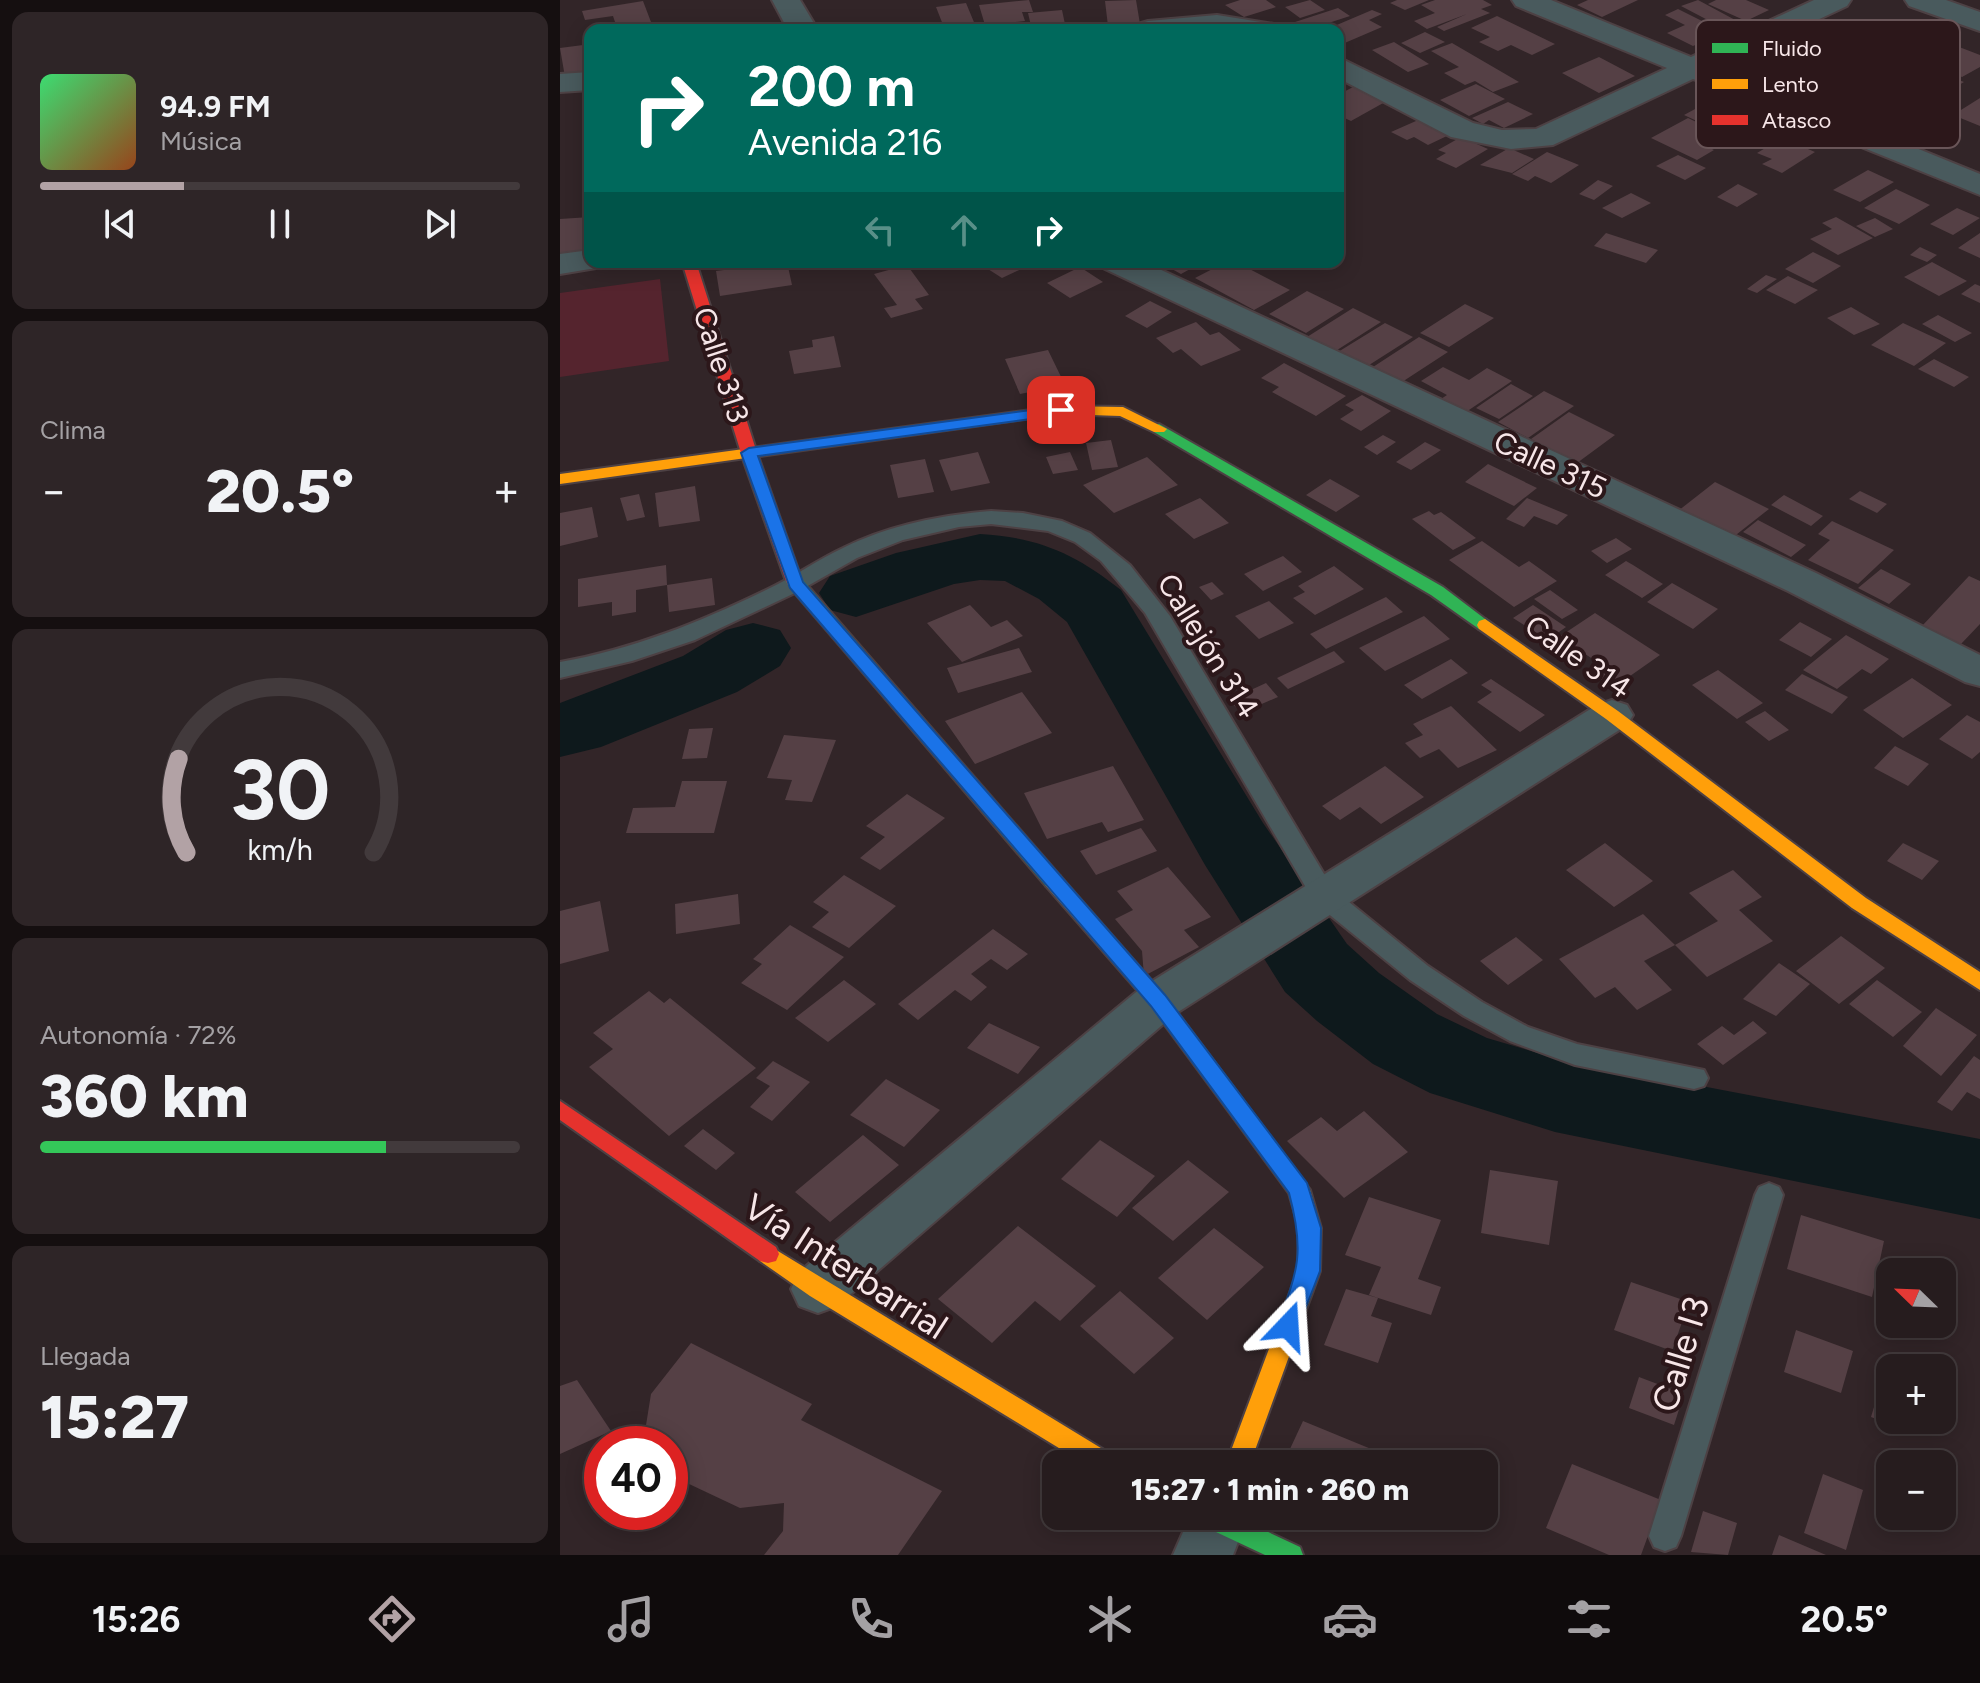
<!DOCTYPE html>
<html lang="es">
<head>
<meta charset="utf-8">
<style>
  body { margin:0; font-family:Figtree,sans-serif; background:#2e2527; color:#f1f3f6; height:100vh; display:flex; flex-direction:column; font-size:30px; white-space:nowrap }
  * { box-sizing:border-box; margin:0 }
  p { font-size:26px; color:#a4a1a4 }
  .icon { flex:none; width:44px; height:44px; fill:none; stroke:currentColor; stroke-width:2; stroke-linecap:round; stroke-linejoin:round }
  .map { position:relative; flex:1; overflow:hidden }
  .details { display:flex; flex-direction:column; gap:12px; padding:12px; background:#150f10; width:560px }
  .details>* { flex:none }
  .top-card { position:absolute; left:24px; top:24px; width:760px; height:244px; border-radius:16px; box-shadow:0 4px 20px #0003,0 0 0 2px #423a3c; background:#00695c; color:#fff; overflow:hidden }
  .needle { width:52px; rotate:293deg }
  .controls { position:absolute; left:1316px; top:1258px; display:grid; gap:16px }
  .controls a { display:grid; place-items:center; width:80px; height:80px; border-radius:16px; background:#261c1e; box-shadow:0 4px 20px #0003,0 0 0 2px #423a3c; font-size:40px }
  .speed { position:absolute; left:24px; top:1426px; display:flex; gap:16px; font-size:40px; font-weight:700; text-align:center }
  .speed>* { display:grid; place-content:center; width:104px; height:104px; border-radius:50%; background:#261c1e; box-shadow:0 4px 20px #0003,0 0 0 2px #423a3c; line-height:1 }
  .speed .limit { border:12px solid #d22; background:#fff; color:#111 }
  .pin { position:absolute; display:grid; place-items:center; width:68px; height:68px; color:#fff; margin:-34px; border-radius:16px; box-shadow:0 4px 12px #0006 }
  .me { position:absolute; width:88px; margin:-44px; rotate:20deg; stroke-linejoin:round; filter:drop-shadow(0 0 6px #0008) }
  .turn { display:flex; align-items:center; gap:28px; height:168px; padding:0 32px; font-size:36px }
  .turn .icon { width:104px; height:104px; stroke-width:2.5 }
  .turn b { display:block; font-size:56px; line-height:68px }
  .lanes { display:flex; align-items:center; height:76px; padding:0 32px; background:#0003; justify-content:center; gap:40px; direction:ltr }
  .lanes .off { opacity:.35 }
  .big { font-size:60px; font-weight:800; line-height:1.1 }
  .details .widget { flex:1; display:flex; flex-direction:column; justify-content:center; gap:12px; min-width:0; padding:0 28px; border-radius:16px; background:#2e2527 }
  .details .dial { align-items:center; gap:0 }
  .dial svg { height:208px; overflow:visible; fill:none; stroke:#423a3c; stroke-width:7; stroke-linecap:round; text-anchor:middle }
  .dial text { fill:#f1f3f6; stroke:none }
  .song { display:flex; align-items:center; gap:24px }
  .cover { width:96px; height:96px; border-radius:12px; background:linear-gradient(135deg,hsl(140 70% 55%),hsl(20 70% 35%)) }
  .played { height:8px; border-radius:4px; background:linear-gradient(90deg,#b2a2a5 30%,#423a3c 30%) }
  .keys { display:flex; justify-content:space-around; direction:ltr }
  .heat { display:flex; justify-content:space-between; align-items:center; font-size:44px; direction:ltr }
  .charge { height:12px; border-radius:6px; background:linear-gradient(90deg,#34c759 72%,#423a3c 0) }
  .trip { position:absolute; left:482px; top:1450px; width:456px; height:80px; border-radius:16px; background:#261c1e; box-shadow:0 4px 20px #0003,0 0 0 2px #423a3c; font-weight:800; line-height:80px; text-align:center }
  .tabs { display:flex; height:128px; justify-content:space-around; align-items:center; background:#0f0b0c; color:#a4a1a4 }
  .tabs .icon { width:56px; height:56px }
  .tabs .on { color:#b2a2a5 }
  .tabs b { font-size:36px; color:#f1f3f6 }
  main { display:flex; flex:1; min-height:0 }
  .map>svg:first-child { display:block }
</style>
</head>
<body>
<main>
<section class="details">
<div class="widget">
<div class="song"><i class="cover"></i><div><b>94.9 FM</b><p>Música</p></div></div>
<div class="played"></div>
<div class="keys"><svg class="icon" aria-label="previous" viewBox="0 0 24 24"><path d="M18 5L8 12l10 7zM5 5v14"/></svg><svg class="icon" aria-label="pause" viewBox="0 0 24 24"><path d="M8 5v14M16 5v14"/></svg><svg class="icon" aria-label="next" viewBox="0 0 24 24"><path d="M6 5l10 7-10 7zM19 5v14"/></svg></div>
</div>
<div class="widget"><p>Clima</p>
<div class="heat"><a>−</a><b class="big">20.5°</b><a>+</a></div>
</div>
<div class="widget dial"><svg viewBox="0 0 100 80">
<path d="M14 69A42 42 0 1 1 86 69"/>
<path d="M14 69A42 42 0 0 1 11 33" stroke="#b2a2a5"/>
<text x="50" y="56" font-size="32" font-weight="700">30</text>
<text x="50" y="72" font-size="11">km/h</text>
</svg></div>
<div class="widget"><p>Autonomía · 72%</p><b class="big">360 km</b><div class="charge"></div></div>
<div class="widget"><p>Llegada</p><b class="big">15:27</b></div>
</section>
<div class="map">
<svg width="1420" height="1555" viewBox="0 0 1420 1555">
  <rect width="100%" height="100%" fill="#322528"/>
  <path fill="#55242e" d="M100,279L109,361L0,377V293Z"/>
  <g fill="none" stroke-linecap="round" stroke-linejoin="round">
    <path fill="#0e191c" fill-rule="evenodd" d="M420,534C478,537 516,554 561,590L703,823L787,944L819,973L877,1014L927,1038L995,1058L1420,1139V1219L995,1132L870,1093L813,1064L757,1021L725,992L645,865L507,622L479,599L445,581L420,580L394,584L296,617L270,610L259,593L270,576L336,553Z
      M193,623L220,630L231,648L220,666L177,692L41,747L0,757V703L123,656L166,630Z"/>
  </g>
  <path fill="#554045" d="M469,0L473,12H462L465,21L425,25L419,5Z
    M576,0L580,24L548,26L545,1Z
    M680,0H706L716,7L684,17L665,5Z
    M750,0L765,10L740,18L725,7Z
    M837,0H869L845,10L830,3Z
    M875,0H923L932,5L921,9L930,13L884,31L877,27L907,14L867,29L854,21L875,13L861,5Z
    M1028,0H1078L1042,17L1017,5Z
    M1138,0L1177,21L1161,27L1121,6Z
    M1156,0H1186L1209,10L1186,21L1148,4Z
    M83,1L91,22L57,28L53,16L25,20L22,11Z
    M406,3L416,27L385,30L376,7Z
    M778,8L790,16L747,30L735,22Z
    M1118,9L1150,25L1145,28L1159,35L1133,46L1107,33L1125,25L1105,15Z
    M502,10L506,29L472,30L468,13Z
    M812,10L822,14L809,20L822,27L780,45L778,30H765Z
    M937,16L995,44L972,55L951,45L938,51L919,42L930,37L911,28Z
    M865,32L885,42L860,53L841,43Z
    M834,42L869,64L848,72L812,50Z
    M892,43L959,82L933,92L915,81L905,85L884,73L899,67L871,51Z
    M23,45L29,74L5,77L0,48Z
    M1394,45L1420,55V67L1402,77L1364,62Z
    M1039,57L1075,76L1039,93L1002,73Z
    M1356,63L1404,82L1382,95L1334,76Z
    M916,84L945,99L909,116L880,100Z
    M793,87L825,102L791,121L778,115V95Z
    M1420,98V126L1393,115Z
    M948,102L973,114L944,128L929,120L923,124L912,118Z
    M1148,102L1179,115L1154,129L1124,115Z
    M865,117L889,135L868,145L854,137L847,140L831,132Z
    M1128,118L1161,134L1142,144L1154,150L1137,160L1091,138Z
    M901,137L928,149L896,168L876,159L886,153L878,150Z
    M1222,138L1255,152L1222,173L1202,164L1212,159L1197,153Z
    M949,148L974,159L952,173L920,165Z
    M987,152L1019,165L991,183L975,176L968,181L952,174Z
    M1118,155L1146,168L1125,180L1096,166Z
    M1308,170L1334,182L1300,202L1273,190Z
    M1038,180L1053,186L1034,200L1019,194Z
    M1178,184L1198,194L1177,207L1157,197Z
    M1336,189L1370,205L1339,224L1304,208Z
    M1071,193L1091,203L1062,218L1042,208Z
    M1397,208L1420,218L1393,235L1370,224Z
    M30,217V251L0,254V219Z
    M1276,217L1313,238L1278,255L1250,239L1272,229L1262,223Z
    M1315,218L1333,229L1315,237L1296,226Z
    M1046,233L1098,250L1086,263L1034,246Z
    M1420,233V258L1398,248Z
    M1360,247L1377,255L1367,262L1350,255Z
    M1253,252L1281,266L1253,283L1225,269Z
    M227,262L232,285L160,296L156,271Z
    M417,262H476L442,278Z
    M599,262H643L621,274Z
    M666,262H676L730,290L694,310L635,278Z
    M1372,262L1407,281L1379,296L1344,277Z
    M347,265L369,295L355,299L363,309L331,318L324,308L337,305L314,274Z
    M520,267L543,282L510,298L487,283Z
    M1206,275L1217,279L1197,293L1187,289Z
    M1228,276L1258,290L1235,304L1206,290Z
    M1415,284L1420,286V303L1401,294Z
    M747,291L784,309L746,333L709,314Z
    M590,301L612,312L587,328L565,316Z
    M905,304L934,318L889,347L860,333Z
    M1291,307L1320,324L1294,335L1267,318Z
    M793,308L821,322L774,352L747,337Z
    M1378,315L1412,333L1395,342L1362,324Z
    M636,322L650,335L659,332L681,350L641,366L621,349L613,353L596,338Z
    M825,323L853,337L806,367L778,352Z
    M1343,323L1386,343L1354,366L1311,345Z
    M274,336L281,367L234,374L229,351L253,347L252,340Z
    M859,337L888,352L842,382L813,367Z
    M488,350L505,385L460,394L445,359Z
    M1374,359L1409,377L1394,387L1358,369Z
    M724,363L786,396L756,416L712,392L719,387L701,378Z
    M883,367L909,380L927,368L952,381L906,412L881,399L887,395L861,381Z
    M951,384L973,396L939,419L916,408Z
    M984,391L1014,406L968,438L938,422Z
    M802,395L831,411L801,431L780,419L794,410L785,405Z
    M1009,412L1055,435L1017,463L971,439Z
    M823,435L836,442L817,455L804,447Z
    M551,440L558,467L532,470L526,443Z
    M865,442L881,450L851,470L836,462Z
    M418,452L430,483L391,491L379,460Z
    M510,452L518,470L493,474L486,457Z
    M587,457L618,485L554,513L523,485Z
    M365,459L374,492L338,498L330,465Z
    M928,464L977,488L954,506L905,482Z
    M770,479L800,496L776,512L746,495Z
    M1155,482L1209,509L1172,538L1118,511Z
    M135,486L140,521L99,527L95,493Z
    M1300,491L1327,504L1317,513L1289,499Z
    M79,494L85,517L67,521L60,498Z
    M1224,495L1263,516L1251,526L1211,505Z
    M640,498L669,523L634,539L605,514Z
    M967,498L1008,515L997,525L974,516L964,527L946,519Z
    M32,507L38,537L0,546V513Z
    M869,511L874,515L881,512L916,538L893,550L852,519Z
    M1198,520L1246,545L1231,557L1183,532Z
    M1272,521L1334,550L1298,584L1248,560L1270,540L1258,534Z
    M1056,538L1072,549L1047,563L1031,551Z
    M922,541L959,567L969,561L997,581L954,607L889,560Z
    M723,556L742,572L703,591L684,574Z
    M1066,561L1073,565L1103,584L1082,598L1045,575Z
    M106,565L107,585L76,590V612L52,616V602L18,607V579Z
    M774,566L804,589L755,615L733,598L745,592L738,586Z
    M1321,569L1351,584L1329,604L1298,588Z
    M1409,576L1420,581V624L1401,644L1362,626Z
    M152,578L155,605L109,612L107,585Z
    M652,582L664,594L651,600L639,587Z
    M1112,583L1158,609L1133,629L1087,602Z
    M990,590L1018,610L1002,619L974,599Z
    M826,597L843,612L766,649L750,634Z
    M709,601L734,623L699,639L675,616Z
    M410,605L431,627L447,620L463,636L402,662L367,623Z
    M973,605L1006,627L988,640L953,618Z
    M1035,613L1100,655L1053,688L1034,675L1045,667L999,637Z
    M864,616L890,639L825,671L799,648Z
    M1240,622L1272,639L1251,657L1219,640Z
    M1286,635L1329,659L1311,674L1302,669L1277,689L1243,670Z
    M459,648L472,672L398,693L387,668Z
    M774,651L785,662L728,689L717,678Z
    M891,659L908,673L862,699L844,685Z
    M1158,670L1203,703L1177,719L1132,685Z
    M1242,674L1288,697L1272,714L1225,690Z
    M1352,678L1392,705L1343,738L1303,710Z
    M931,679L985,715L960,732L917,702L932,692L921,685Z
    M706,683L718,697L681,713L669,700Z
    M462,692L492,733L415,764L385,721Z
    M891,706L937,750L898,768L879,749L860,758L845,743L863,735L853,724Z
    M1205,711L1229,730L1209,741L1185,722Z
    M1407,715L1420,722V752L1412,759L1379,739Z
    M153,728L147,758L122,759L129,729Z
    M224,735L276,740L252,802L225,800L232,780L207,778Z
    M1335,746L1369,764L1348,786L1314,768Z
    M553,766L584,820L548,832L542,822L487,839L464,793Z
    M825,766L864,797L821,824L800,807L780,820L762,806Z
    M122,781H167L154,833H66L73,808L115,807Z
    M347,794L385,818L320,870L300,858L325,837L306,826Z
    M581,828L597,851L536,875L520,851Z
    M1045,843L1093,881L1054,907L1006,870Z
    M1343,843L1379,861L1362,880L1327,861Z
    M608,867L651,917L624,930L639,947L584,976L582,951L555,919L573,910L557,891Z
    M1173,870L1202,897L1179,910L1213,941L1147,977L1115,945L1158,921L1129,893Z
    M284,875L336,906L289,948L252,927L269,912L253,902Z
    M178,894L180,924L116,934L115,904Z
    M40,901L49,951L0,964V911Z
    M1083,914L1115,945L1084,961L1112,990L1077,1010L1055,987L1035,998L999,959Z
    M230,925L284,957L227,1010L181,983L202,964L193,959Z
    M433,929L468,954L447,970L431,959L411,974L427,987L411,1001L395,990L358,1020L338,1004Z
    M1281,936L1325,968L1279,1004L1236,971Z
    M956,937L983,960L948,985L920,961Z
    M1219,963L1250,984L1216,1016L1183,999Z
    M284,980L316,1004L268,1042L235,1018Z
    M1317,980L1362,1012L1333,1037L1289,1004Z
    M89,991L104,1003L110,998L196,1068L109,1136L29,1067L53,1049L33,1033Z
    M1376,1008L1417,1035L1381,1076L1343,1046Z
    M1193,1021L1207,1033L1163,1065L1137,1044L1162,1026L1174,1035Z
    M429,1023L480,1047L458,1074L407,1048Z
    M1414,1056L1420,1060V1099L1407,1092L1392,1111L1377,1102Z
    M213,1061L250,1082L212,1121L190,1107L210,1086L196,1078Z
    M326,1079L380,1110L344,1147L290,1115Z
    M804,1111L848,1152L784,1198L727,1141L761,1117L777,1131Z
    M143,1129L175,1153L156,1170L124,1146Z
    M303,1135L339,1165L270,1222L235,1192Z
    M540,1140L595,1176L557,1217L501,1179Z
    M628,1160L669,1192L613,1241L572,1208Z
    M930,1170L998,1181L989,1245L921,1233Z
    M809,1197L881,1220L858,1279L881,1287L871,1315L809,1295L821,1267L785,1255Z
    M1241,1215L1324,1241L1312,1297L1227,1269Z
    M458,1226L536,1286L500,1321L475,1301L432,1343L378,1299Z
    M654,1228L704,1267L647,1320L598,1278Z
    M1071,1282L1129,1302L1112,1351L1054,1330Z
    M786,1289L818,1298L811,1316L832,1323L818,1363L764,1345Z
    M560,1291L614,1338L574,1374L520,1326Z
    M1236,1330L1293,1351L1281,1393L1224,1372Z
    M131,1343L252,1404L241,1420L382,1491L338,1555H204L223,1531L224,1503L180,1508L110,1475V1444H83L91,1394Z
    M1079,1377L1124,1394L1114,1425L1069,1408Z
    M17,1380L51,1431L0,1454V1386Z
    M1317,1397L1330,1401V1420H1359L1355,1434L1311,1417Z
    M743,1421L816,1451L810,1464H723Z
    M1012,1464L1101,1500L1081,1555H1049L986,1528Z
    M1263,1474L1303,1490L1286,1550L1244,1533Z
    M1143,1511L1177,1523L1168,1555L1131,1552Z
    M1219,1535L1266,1555H1212Z"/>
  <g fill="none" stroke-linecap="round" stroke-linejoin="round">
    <defs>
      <path id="lane" d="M431,511L463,513L502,521L530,533L570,565L610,616L773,889L868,966L922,1002L968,1027L1017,1044L1144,1070L1148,1078L1144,1086L1134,1089L1015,1065L950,1041L904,1016L850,980L755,903L585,613L541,561L515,542L488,531L431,524L399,527L343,540L297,558L237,592L135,640L72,661L0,678V662C74,649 140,622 208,589C234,577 257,560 283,548C329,525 381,515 431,511Z
        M1209,1183L1219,1187L1223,1195L1121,1536L1116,1547L1105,1551L1094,1547L1089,1536L1195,1195L1199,1187Z"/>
      <path id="street" d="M212,0H240L258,30H228Z
        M952,0H991L1131,57L1254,0H1291L1287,6L1157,67L1420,174V195L1133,79L993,145L951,149L891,137L778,78V57L913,123L942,130L976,129L1107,68L956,6Z
        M1345,0H1386L1420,12V31L1349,6Z
        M657,15L714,24L719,30H573L578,24L588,21Z
        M30,72V90L0,92V74Z
        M30,250V262H45L42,267L0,274V254Z
        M540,262H584L1256,573L1420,655V686L1405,682L1228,591L545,269Z
        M1052,700L1067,705L1073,715L1067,725L615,1014L277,1306L258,1313L239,1306L231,1289L239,1272L581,988L1037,705Z
        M630,1516H688L673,1555H613Z"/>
      <path id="fast" d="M599,424L883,587L933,625L931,629H919L871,595L594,432V426Z
        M234,576L240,577L500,876L502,881L500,886H486L228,585L226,581L228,577Z
        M636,1516H674L740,1547L743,1555H705L639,1524Z"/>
      <path id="slow" d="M501,406L563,407L607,429L604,432H594L560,416L501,414L0,484V474Z
        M925,619L1058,711L1306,898L1420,972V990L1292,908L1046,719L919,629L917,625L919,621Z
        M493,874L500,876L605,996L750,1190L761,1228L760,1271L690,1464H666L738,1271L739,1228L729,1193L591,1006L486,886L484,881L486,876Z
        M208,1245L554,1456L558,1464H525L250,1296L200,1261L197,1254L200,1247Z"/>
      <path id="jam" d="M122,262H136L197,453L242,581L240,585H228L226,581L181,453Z
        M0,1101L216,1247L219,1254L216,1261L208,1263L200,1261L0,1120Z"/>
    </defs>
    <use href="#lane" stroke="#4d4144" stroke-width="4"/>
    <use href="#street" stroke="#4d4144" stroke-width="4"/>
    <use href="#fast" stroke="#4d4144" stroke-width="4"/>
    <use href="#slow" stroke="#4d4144" stroke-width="4"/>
    <use href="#jam" stroke="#4d4144" stroke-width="4"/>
    <use href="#lane" fill="#495a5d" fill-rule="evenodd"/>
    <use href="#street" fill="#495a5d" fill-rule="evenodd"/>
    <use href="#fast" fill="#30b455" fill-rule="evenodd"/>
    <use href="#slow" fill="#ff9f0a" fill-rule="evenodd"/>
    <use href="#jam" fill="#e5322d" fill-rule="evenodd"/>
  </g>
  <path fill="#1a73e8" stroke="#114b97" stroke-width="2" d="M501,406L507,407V414L198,456L243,582L605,995L747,1183L761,1228L760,1271L736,1333L728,1336L720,1333L717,1326C738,1270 745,1253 729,1193L591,1006L230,588L181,453L189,448Z"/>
  <g text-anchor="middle" stroke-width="8" stroke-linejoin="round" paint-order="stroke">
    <g font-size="30" fill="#f7e6e8" stroke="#2c171a">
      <text transform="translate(161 365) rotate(72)" y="10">Calle 313</text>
      <text transform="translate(990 465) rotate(25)" y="10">Calle 315</text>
      <text transform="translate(648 646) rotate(58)" y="10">Callejón 314</text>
      <text transform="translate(1018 657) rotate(35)" y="10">Calle 314</text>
    </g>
    <g font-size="36" fill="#f7e6e8" stroke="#2c171a">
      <text transform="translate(286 1266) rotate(33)" y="13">Vía Interbarrial</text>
      <text transform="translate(1120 1354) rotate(-73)" y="13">Calle I3</text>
    </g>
  </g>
  <rect x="1136" y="20" width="264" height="128" rx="12" fill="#2c171a" stroke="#695558" stroke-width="2"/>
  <rect x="1152" y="43" width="36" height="10" fill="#30b455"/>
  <rect x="1152" y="79" width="36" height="10" fill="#ff9f0a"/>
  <rect x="1152" y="115" width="36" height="10" fill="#e5322d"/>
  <g font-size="22" fill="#f7e6e8">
    <text x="1202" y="56">Fluido</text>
    <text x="1202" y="92">Lento</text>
    <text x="1202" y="128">Atasco</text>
  </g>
</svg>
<div class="controls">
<a><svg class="needle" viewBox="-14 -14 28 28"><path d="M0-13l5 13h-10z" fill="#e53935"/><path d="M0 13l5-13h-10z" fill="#a4a1a4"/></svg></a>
<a>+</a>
<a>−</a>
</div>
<div class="speed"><div class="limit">40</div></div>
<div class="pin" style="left:501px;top:410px;background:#d93025"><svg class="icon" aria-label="arrive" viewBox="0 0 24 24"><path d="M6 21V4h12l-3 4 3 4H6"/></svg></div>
<svg class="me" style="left:728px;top:1326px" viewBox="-20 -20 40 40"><path d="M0-17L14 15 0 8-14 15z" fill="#1a73e8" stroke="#fff" stroke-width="4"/></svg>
<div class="trip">15:27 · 1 min · 260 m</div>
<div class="top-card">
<div class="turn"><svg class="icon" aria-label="right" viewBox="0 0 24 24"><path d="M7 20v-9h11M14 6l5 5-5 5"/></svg><div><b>200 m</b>Avenida 216</div></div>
<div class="lanes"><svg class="icon off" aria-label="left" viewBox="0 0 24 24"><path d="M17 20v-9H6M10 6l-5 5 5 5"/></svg><svg class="icon off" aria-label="ahead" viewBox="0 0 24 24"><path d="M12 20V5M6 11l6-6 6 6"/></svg><svg class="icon" aria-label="right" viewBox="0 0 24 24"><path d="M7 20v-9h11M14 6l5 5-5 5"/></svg></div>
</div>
</div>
</main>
<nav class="tabs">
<b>15:26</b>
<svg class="icon on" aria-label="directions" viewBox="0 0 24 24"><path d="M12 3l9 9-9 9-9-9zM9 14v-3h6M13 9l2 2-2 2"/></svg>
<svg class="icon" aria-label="music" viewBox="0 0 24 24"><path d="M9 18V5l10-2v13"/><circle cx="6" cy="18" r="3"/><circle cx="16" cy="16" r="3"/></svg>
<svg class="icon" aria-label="phone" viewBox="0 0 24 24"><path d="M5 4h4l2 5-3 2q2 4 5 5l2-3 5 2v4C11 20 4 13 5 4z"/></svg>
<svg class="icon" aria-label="climate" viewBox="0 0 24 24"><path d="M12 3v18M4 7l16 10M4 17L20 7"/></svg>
<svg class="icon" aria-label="car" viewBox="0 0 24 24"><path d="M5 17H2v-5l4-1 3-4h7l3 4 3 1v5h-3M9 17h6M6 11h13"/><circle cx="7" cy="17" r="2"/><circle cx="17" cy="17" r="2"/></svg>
<svg class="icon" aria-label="filters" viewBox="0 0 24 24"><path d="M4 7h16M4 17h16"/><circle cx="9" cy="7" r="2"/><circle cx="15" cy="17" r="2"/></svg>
<b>20.5°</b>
</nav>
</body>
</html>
